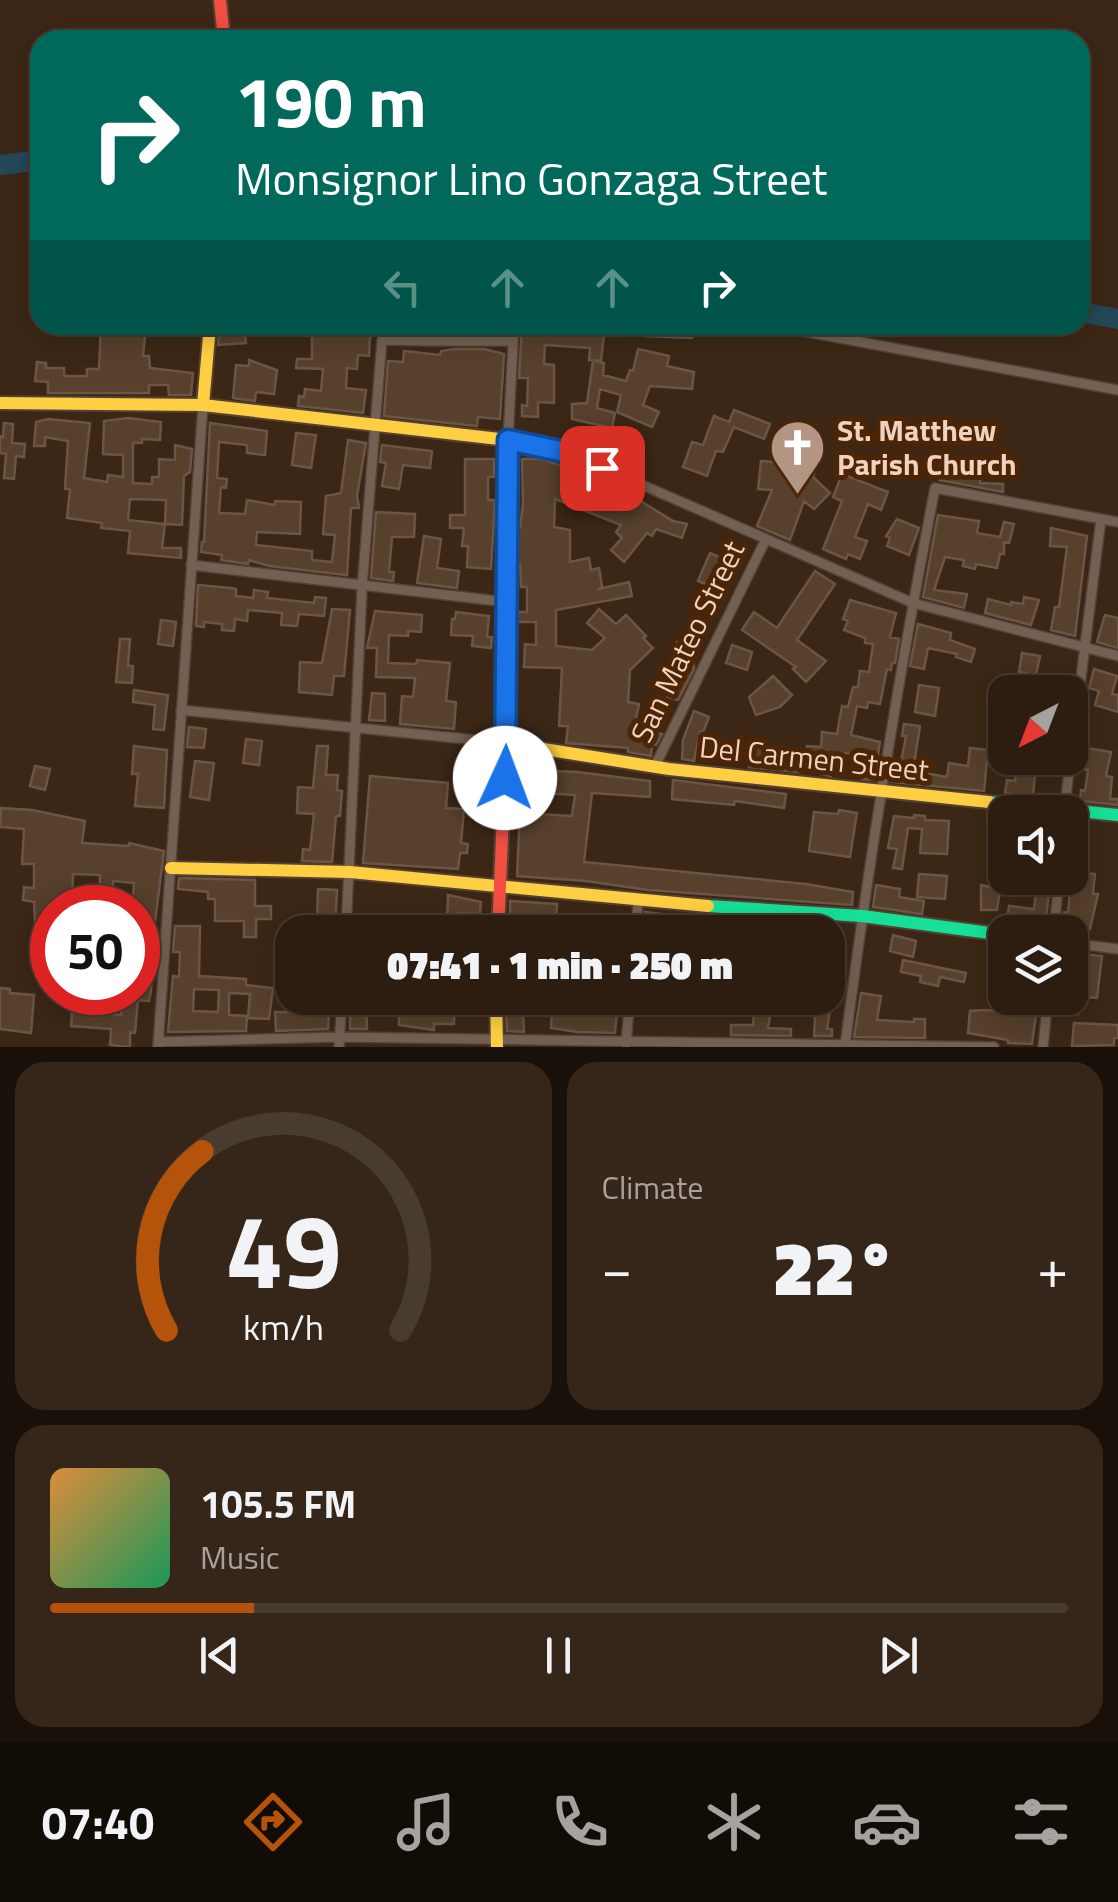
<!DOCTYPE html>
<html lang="en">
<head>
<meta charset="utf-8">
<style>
  body { margin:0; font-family:"Titillium Web",sans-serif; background:#352619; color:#f1f3f6; height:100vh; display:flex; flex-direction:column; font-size:38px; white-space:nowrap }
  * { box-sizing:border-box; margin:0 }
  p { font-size:32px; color:#a7a29f }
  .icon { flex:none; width:55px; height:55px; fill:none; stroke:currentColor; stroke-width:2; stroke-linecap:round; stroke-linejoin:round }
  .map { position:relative; height:1047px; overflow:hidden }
  .side { display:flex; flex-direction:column; gap:15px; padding:15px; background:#191009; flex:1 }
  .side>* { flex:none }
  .top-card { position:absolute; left:30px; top:30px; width:1060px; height:305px; border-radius:30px; box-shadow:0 5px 25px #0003,0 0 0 2px #483b30; background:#00695c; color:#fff; overflow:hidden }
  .needle { width:65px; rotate:222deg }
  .tools { position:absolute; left:988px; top:675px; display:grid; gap:20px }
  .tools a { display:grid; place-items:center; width:100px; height:100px; border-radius:20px; background:#2d1d10; box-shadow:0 5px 25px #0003,0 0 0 2px #483b30; font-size:50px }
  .speed { position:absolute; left:30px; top:885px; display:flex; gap:20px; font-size:50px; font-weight:700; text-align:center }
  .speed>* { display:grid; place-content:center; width:130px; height:130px; border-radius:50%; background:#2d1d10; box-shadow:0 5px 25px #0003,0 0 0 2px #483b30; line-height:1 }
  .speed .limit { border:15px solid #d22; background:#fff; color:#111 }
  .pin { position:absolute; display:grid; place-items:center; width:85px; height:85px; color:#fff; margin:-42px; border-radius:20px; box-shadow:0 5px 15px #0006 }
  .me { position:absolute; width:110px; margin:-55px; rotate:2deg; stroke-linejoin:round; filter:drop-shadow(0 0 8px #0008) }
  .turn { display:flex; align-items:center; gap:35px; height:210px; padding:0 40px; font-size:45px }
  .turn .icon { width:130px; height:130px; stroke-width:2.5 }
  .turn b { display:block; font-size:70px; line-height:85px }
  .lanes { display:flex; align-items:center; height:95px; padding:0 40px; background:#0003; justify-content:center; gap:50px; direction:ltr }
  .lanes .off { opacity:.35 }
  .big { font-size:75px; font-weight:800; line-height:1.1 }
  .side .widget { flex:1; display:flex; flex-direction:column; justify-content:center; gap:15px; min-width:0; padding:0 35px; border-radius:30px; background:#352619 }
  .side .dial { align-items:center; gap:0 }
  .dial svg { height:260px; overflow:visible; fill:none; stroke:#483b30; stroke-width:7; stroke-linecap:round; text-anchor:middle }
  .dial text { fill:#f1f3f6; stroke:none }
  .song { display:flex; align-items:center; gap:30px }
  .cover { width:120px; height:120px; border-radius:15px; background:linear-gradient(135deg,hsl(30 70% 55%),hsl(150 70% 35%)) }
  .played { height:10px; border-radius:5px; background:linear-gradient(90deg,#b45309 20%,#483b30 20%) }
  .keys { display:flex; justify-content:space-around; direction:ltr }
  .heat { display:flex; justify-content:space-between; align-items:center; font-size:55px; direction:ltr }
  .side .tiles { flex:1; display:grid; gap:15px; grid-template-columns:1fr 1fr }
  .widget:last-child { grid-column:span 2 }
  .trip { position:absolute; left:275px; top:915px; width:570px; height:100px; border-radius:30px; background:#2d1d10; box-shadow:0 5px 25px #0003,0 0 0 2px #483b30; font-weight:800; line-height:100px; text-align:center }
  .menu { display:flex; height:160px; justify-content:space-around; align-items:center; background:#120c06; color:#a7a29f }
  .menu .icon { width:70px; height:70px }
  .menu .active { color:#b45309 }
  .menu b { font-size:45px; color:#f1f3f6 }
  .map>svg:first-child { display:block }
</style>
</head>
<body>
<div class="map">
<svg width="1118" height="1047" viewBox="0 0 1118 1047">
  <rect width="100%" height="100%" fill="#3c2716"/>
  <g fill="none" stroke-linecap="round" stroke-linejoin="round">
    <path stroke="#254859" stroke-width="20" d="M0,165L40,160
      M1080,312L1118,319"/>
  </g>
  <path fill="#57402c" stroke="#6a5546" stroke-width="2.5" fill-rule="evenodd" d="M101,325H113L114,334H133L136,325H146L143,356H149L150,368L193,373L191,395H169L168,385H149V393H48V382L35,381L37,362L46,363V368H64V376H87V369H99Z
    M220,325H223V332L245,331L246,343L218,345Z
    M349,325H406V332H381L370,337L369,356L358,355L357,369L347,368L346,388L366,390L363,413L298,406L299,396L304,397L305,389L321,391L323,369L296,368L297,359H312V327Z
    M522,325H611L618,326L616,336L604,334L601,361L589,360L590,348L545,345L544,364L554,365V403L538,402V417L522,416V405L527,406L528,378H519Z
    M646,325L693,327L692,338L645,336Z
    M454,349H484L504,354L500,419L478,417L477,426L384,416L388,361L403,362L404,351L440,355L441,351Z
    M638,349L669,356L667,366L694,372L692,389L650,386L643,405L659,412L652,427L617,412L621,395L600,389L597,408L615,413L612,428L572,419V404L587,403L593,361L604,363L603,375L626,381L630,370L633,371Z
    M249,360L277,370L274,394L256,392L255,401L233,398L236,365L249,366Z
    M734,410L770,424L764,439L734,427L723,452L716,451L707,476L683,467L692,442L703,445L714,416L729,422Z
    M128,418L161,422L160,440L142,439V443H133V483L152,484V477H159V459L175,460V445L192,449L190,472L184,476L182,525L165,524L166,500L130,499L128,520L165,524L162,548H181V558L128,553L130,531L101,528L102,523L67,518L70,489H65L68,441L45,437V446H34L36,422L48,419L90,423L84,478L107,482L108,475L123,477V455L103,454L104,421Z
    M4,423L13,424L12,443L25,444L24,457L16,456L14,479L4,478L6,454L0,453V436L3,437Z
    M210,423L267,431L265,455L247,453V445L219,442L217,478L227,479L226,488L221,487L219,513L245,514L247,500L275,505V501L301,502L300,534L257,532L256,545L312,551V560L332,562L335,535L323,534L326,496L341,493L348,440L366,443L357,496L359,508H351L347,575L269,566L249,560L248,564L221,560L222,555L201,552L202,542H204Z
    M605,429L617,433L608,461L592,454L595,445L600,447Z
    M296,433L316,435L311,468L292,465Z
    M382,445L432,451L430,468L403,465L399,489L382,486L386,463L380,462Z
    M941,456L958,458L957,466L982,469L980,483L1003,484V492L939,480Z
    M790,457L815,469L813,477L830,493L814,509L804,501L790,540L757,526L772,490L758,489L761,461L787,463Z
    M465,459H494V477H488V500H495L491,569L467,567L468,546H462L464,528H450V515H465Z
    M522,459H543L579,473L631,495L673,521L687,524L682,538L656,529L652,536L647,533L624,562L611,550L622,538L616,532L621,525L555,499L554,527L570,530V562L589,558L591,570L599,568L602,586L599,589L629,582L632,596L556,610V646L592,650L605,638L587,623L599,609L616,624L626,615L646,636L643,638L653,648L630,670L628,702L639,704L634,729L662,734L656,745L652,744L651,756L628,752V748L566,743L568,726H559L562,668L524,667L525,644L536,645V622H517V612H527V587H521L520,564H517V526L520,527L523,504Z
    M842,474L888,492L881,510L868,504L855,537L867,541L860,559L848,554L846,559L823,549L842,501L833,497Z
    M376,512L415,514L414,537H392L389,572H394L393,581L371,578Z
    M938,515L979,521L977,533L1000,537L1004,522L1014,524L1009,543L1004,542V554H1000L997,568L976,564L975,569L963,566L964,560L945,557L934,590L967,594L964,608L923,597Z
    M897,519L919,528L909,555L887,546L890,538L886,536Z
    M1051,528L1087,536L1075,636L1051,630L1055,607H1059L1067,547L1050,546Z
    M424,536L441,539L437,568L459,571L457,588L417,583Z
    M710,553L726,560L724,566L730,568L726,578L720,576L715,588L698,581Z
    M815,571L835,584L797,640L826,661L806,682L793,669L796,667L742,630L754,612L777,628Z
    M198,585L231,588L236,589V596L253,598L254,590L268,592L267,598L314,603L315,597L326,598L324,616L299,614L297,626L281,625L282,613L248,610L247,621L235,619L234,631L222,630V624L204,622V627L196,626Z
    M1024,597L1039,600L1031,625L985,613L988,599L1011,605V602L1023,604Z
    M850,600L896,613L890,637L899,639L895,663H892L891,670L887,669L880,704L868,702L867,708L857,706L851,735L880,742L874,780L862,779L864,755L833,752L831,776L820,774V770L799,768V772L749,767L750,745L806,755L807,746L821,747L822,732L837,734L842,706L848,707L853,687H858L860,671L869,672L873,644L865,643V638L844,630L848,621L843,619Z
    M332,609L350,610L344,676H334L332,695L299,692L300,662L322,663Z
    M375,611L422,615L421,632L408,631V636L389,635L388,663L416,664L417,660L450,663L446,701L456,702L454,729L400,724L402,696L413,697L415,678L376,677L377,648H367Z
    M456,612L489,616L487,637H492L491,648L472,646L473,636L451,635L452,619H455Z
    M1105,615L1118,618V648L1097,642Z
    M161,620L176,622L173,646L158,644Z
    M918,624L951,633L950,640L975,649L971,662L956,657L957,654L928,648L924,669L910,666Z
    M120,639H130L128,666H133L132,683L116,682Z
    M692,640L694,669L678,700L667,697L673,682L675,683L682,654H679L677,642Z
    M732,645L752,652L747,670L726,663Z
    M1022,653L1040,656L1036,675L1019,672Z
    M1094,669L1117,676L1112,694L1118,695V712L1095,705L1099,691L1089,688Z
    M773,676L792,695L780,707L756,715L749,697Z
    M919,685L939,688L935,716L915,712Z
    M134,690L168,695L164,730L153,729L155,705L133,702Z
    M372,693L385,694V721L369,720Z
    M694,711L709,717L703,732H700L694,761L682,759L683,740Z
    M904,724L920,726L913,771L947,777L949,763L968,766L970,748L988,750L984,791L891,782L893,771L899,772L906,736H902Z
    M189,727L206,729L204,748L187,747Z
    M246,739L262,741L259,765L243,763Z
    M134,746L167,750L164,808L135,806L138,774H132Z
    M317,746H328L326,775H338L337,790L342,791L340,816H336L332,862L302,861L303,849L310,850L314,814L297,813L298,787L313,788Z
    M1087,748L1111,752L1106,776L1112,777L1110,799H1118V805L1080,801L1081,790L1085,791L1088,770L1083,769Z
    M195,761L214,763L209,800L190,797Z
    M35,766L50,769L45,790L30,786Z
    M528,770L577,772L650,781V797L592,793L584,862L806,884L853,892L852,905L648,890L586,881L517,876L520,813L572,816L575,795L526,792Z
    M1016,772L1035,775L1033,796L1005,793L1007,780L1015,781Z
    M370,776L448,783L446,808L464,809L461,843L468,844L467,853H460L458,869L363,863Z
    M673,780L786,794L784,808L735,801L734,805L672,799Z
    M1,808L32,810L85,821L82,843L129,846V843L164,851L154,930L138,928V908H132L134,883L113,881L112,908H99L100,875L73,874L72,908H52V943L36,942L34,902L23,900L24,887L34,888V864H22L24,829L0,827Z
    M839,810L857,813L850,857L809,851L814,812L838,814Z
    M914,815L925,816V820L949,821L947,854L920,853L922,829L908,828L902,869L893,868L897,849L888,848L894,816L914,818Z
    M1075,831L1085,832L1081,873L1095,874L1093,894H1098L1090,929L1063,926L1064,912L1068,913Z
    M919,874L947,876L945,899L917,897Z
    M179,878L255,880V906H271V919H256V937H244V921H215V899H208V892L178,889Z
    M1037,880L1050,882L1045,930L1033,929L1034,925L1007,922L1009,906L1034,909Z
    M876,885L900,889L899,897L924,901L922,914L873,907Z
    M981,885L1000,889L997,910H981Z
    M318,889L337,890L335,932L300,930V919L317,920Z
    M448,895L481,902L480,914L458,913V922L447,921Z
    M510,901L557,904L556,920H565L564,932H516L517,916L510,915Z
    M645,912L671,915L668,932H644Z
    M175,926H200L199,976L246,979V985L273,988L269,1019L248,1018L250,994L229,993V1015L247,1016L246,1031L168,1032L173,976L179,977L180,952H173ZM194,989L219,990L218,1012L193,1011Z
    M893,935L916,941L913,957L890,951Z
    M138,950L153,952L151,991L149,1001L138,1000L135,1033L130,1032V1047L110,1045L111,1029L71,1026L73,1002L101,1005L100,1013L121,1015L123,992H138Z
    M1070,953L1102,956L1097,998L1086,997L1087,977L1070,975Z
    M903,960L966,973L964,982L940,977L938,986L920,982L921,976L901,972Z
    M0,988L10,989V993L34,995L31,1033L0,1029Z
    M861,993L881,996L877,1020L914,1022V1019H925V1038L854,1037Z
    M293,998H330L328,1029L276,1031L275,1012H292Z
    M350,998H366L367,1029H350Z
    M437,998H454V1024H434V1030L399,1025V1004L437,1002Z
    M591,998H618L615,1033L577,1032L551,1028L552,1010L576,1009L575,1015H600L601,1005H590Z
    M758,998H773L768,1028L791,1029V1036L731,1035V1025H753L754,1013H758Z
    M816,998H832L827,1029H832V1036H814Z
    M1057,998L1079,1000L1078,1014L1056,1013Z
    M986,1010L1036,1015L1032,1044L1008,1043V1040L968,1033L970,1011Z
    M506,1013H523L524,1032L507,1031Z
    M1074,1023L1118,1025V1038H1114V1045L1072,1046Z"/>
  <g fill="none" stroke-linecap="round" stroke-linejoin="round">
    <defs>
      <path id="street" d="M514,325L508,440L569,453L913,603L1118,656
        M770,325L1118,390
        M427,341H513
        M191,565L506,602
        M181,710L506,743
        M655,766L766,539
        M1064,812L1101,519
        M346,932L362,588L382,340L427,341V325
        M636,932L638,902
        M1054,932L1059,878
        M1070,943L1118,949
        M158,1042L339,1037L994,1047
        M626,1044L630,998
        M158,1046L203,405
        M845,1046C869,859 899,673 935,488L1118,522
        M339,1047L342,998
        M1043,1047L1048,998"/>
      <path id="fast" d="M989,802L1118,815
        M708,906L862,916L1005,935"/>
      <path id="slow" d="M0,403L203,405L508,440V507
        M203,405L210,325
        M506,743L669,769L989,802
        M171,868L350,872L708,906
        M496,998L497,1047"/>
      <path id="jam" d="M220,0L224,40
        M498,932L506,743L508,507"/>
    </defs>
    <use href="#street" stroke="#534134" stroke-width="12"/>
    <use href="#fast" stroke="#534134" stroke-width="16"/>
    <use href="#slow" stroke="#534134" stroke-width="16"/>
    <use href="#jam" stroke="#534134" stroke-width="16"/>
    <use href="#street" stroke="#746052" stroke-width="9"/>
    <use href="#fast" stroke="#16e098" stroke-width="12"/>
    <use href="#slow" stroke="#ffcf43" stroke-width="12"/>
    <use href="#jam" stroke="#f24e42" stroke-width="12"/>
  </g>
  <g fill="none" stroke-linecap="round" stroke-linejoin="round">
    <defs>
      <path id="route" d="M505,778L508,440L570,453L602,468"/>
    </defs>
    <use href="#route" stroke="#114b97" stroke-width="25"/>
    <use href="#route" stroke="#1a73e8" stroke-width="18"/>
  </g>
  <defs>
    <symbol id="church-pin" viewBox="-11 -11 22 30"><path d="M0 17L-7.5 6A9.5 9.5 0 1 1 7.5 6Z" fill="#b29683" stroke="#4c2506"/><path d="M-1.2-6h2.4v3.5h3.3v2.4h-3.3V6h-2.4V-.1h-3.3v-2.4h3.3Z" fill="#fff"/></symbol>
  </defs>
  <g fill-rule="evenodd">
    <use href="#church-pin" x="766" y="416" width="63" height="86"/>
  </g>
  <g text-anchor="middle" stroke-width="10" stroke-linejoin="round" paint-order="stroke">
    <g font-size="30" font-weight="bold" fill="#f2d2be" stroke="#4c2506" text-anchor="start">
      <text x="837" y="441">St. Matthew<tspan x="837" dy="34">Parish Church</tspan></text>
    </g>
    <g font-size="30" fill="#f2d2be" stroke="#4c2506">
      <text transform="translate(688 642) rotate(-64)" y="10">San Mateo Street</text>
      <text transform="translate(814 759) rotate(6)" y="10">Del Carmen Street</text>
    </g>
  </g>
</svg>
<div class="tools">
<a><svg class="needle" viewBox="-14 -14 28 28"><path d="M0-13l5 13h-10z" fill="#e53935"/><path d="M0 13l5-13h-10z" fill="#a7a29f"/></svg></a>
<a><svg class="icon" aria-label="sound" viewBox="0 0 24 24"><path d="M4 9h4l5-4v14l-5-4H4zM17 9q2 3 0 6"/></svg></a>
<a><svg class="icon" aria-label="layers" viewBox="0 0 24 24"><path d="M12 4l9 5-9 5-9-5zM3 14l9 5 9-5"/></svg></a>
</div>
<div class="speed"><div class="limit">50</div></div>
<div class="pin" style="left:602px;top:468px;background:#d93025"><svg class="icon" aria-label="arrive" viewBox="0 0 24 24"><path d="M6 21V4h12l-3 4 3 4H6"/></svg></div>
<svg class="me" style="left:505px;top:778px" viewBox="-20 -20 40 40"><circle r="19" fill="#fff"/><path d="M0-13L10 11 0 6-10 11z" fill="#1a73e8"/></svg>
<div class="trip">07:41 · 1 min · 250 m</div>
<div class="top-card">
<div class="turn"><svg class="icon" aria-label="right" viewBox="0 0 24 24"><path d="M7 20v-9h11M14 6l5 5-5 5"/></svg><div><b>190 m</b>Monsignor Lino Gonzaga Street</div></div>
<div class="lanes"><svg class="icon off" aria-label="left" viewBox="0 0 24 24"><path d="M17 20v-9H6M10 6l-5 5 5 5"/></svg><svg class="icon off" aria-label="ahead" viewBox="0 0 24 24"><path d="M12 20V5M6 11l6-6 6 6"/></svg><svg class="icon off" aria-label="ahead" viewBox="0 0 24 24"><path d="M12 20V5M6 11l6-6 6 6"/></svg><svg class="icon" aria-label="right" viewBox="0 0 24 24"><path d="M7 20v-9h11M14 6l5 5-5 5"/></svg></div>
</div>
</div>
<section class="side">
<div class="tiles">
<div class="widget dial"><svg viewBox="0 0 100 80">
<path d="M14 69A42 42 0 1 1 86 69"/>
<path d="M14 69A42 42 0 0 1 25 14" stroke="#b45309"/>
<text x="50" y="56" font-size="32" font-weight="700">49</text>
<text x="50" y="72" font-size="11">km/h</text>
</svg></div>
<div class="widget"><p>Climate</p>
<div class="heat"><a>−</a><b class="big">22°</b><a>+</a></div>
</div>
<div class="widget">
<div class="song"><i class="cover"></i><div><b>105.5 FM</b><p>Music</p></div></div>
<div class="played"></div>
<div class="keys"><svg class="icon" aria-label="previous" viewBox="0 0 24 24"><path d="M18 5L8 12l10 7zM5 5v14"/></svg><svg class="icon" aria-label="pause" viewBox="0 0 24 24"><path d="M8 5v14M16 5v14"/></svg><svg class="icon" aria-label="next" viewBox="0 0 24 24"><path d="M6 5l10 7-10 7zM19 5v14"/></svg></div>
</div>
</div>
</section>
<nav class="menu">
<b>07:40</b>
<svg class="icon active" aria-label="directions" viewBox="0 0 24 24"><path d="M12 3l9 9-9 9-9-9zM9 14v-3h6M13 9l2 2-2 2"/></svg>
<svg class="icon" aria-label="music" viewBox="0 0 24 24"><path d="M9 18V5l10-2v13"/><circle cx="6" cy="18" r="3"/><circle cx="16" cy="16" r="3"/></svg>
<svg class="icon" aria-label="phone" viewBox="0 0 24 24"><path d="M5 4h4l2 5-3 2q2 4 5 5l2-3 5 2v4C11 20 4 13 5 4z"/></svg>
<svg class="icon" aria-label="climate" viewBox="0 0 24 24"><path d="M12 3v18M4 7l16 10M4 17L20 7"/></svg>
<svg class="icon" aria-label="car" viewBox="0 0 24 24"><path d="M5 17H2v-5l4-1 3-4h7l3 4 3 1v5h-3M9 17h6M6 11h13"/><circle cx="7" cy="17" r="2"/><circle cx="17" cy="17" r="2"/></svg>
<svg class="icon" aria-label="filters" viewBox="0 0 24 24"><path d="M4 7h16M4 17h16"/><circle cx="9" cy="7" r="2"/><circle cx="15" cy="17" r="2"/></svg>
</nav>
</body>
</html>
